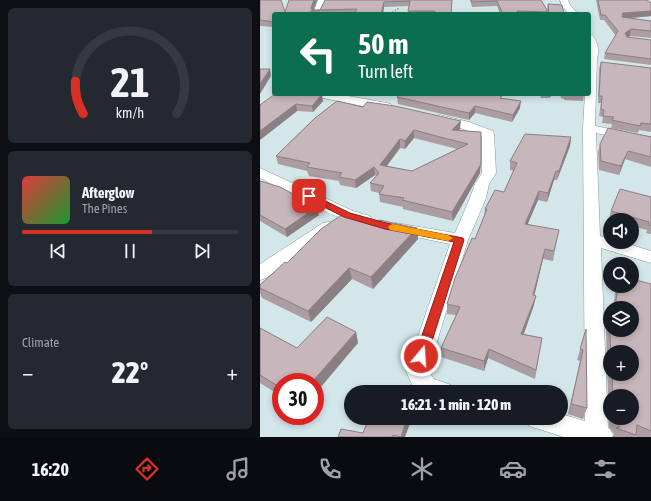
<!DOCTYPE html>
<html lang="en">
<head>
<meta charset="utf-8">
<style>
  body { margin:0; font-family:"Asap Condensed",sans-serif; background:#242831; color:#f1f3f6; height:100vh; display:flex; flex-direction:column; font-size:15px; white-space:nowrap }
  * { box-sizing:border-box; margin:0 }
  p { font-size:13px; color:#9ea1a6 }
  .icon { flex:none; width:22px; height:22px; fill:none; stroke:currentColor; stroke-width:2; stroke-linecap:round; stroke-linejoin:round }
  .map { position:relative; flex:1; overflow:hidden }
  .side { display:flex; flex-direction:column; gap:8px; padding:8px; background:#0d0f14; width:260px }
  .side>* { flex:none }
  .hud { position:absolute; left:12px; top:12px; width:319px; height:84px; border-radius:4px; box-shadow:0 2px 6px #0003; background:#0b6e4f; color:#fff; overflow:hidden }
  .tools { position:absolute; left:343px; top:213px; display:grid; gap:8px }
  .tools a { display:grid; place-items:center; width:36px; height:36px; border-radius:50%; background:#171b24; box-shadow:0 2px 6px #0003; font-size:20px }
  .speed { position:absolute; left:12px; top:373px; display:flex; gap:8px; font-size:20px; font-weight:700; text-align:center }
  .speed>* { display:grid; place-content:center; width:52px; height:52px; border-radius:50%; background:#171b24; box-shadow:0 2px 6px #0003; line-height:1 }
  .speed .limit { border:6px solid #d22; background:#fff; color:#111 }
  .pin { position:absolute; display:grid; place-items:center; width:34px; height:34px; color:#fff; margin:-17px; border-radius:8px; box-shadow:0 2px 6px #0006 }
  .me { position:absolute; width:44px; margin:-22px; rotate:18deg; stroke-linejoin:round; filter:drop-shadow(0 0 3px #0008) }
  .turn { display:flex; align-items:center; gap:14px; height:84px; padding:0 20px; font-size:18px }
  .turn .icon { width:52px; height:52px; stroke-width:2.5 }
  .turn b { display:block; font-size:28px; line-height:34px }
  .big { font-size:30px; font-weight:800; line-height:1.1 }
  .side .widget { flex:1; display:flex; flex-direction:column; justify-content:center; gap:6px; min-width:0; padding:0 14px; border-radius:6px; background:#242831 }
  .side .dial { align-items:center; gap:0 }
  .dial svg { height:104px; overflow:visible; fill:none; stroke:#363941; stroke-width:7; stroke-linecap:round; text-anchor:middle }
  .dial text { fill:#f1f3f6; stroke:none }
  .song { display:flex; align-items:center; gap:12px }
  .cover { width:48px; height:48px; border-radius:6px; background:linear-gradient(135deg,hsl(0 70% 55%),hsl(130 70% 35%)) }
  .played { height:4px; border-radius:2px; background:linear-gradient(90deg,#d93025 60%,#363941 60%) }
  .keys { display:flex; justify-content:space-around; direction:ltr }
  .heat { display:flex; justify-content:space-between; align-items:center; font-size:22px; direction:ltr }
  .trip { position:absolute; left:84px; top:385px; width:224px; height:40px; border-radius:20px; background:#171b24; box-shadow:0 2px 6px #0003; font-weight:800; line-height:40px; text-align:center }
  .tabs { display:flex; height:64px; justify-content:space-around; align-items:center; background:#090b0e; color:#9ea1a6 }
  .tabs .icon { width:28px; height:28px }
  .tabs .current { color:#d93025 }
  .tabs b { font-size:18px; color:#f1f3f6 }
  main { display:flex; flex:1; min-height:0 }
  .map>svg:first-child { display:block }
</style>
</head>
<body>
<main>
<section class="side">
<div class="widget dial"><svg viewBox="0 0 100 80">
<path d="M14 69A42 42 0 1 1 86 69"/>
<path d="M14 69A42 42 0 0 1 8 44" stroke="#d93025"/>
<text x="50" y="56" font-size="32" font-weight="700">21</text>
<text x="50" y="72" font-size="11">km/h</text>
</svg></div>
<div class="widget">
<div class="song"><i class="cover"></i><div><b>Afterglow</b><p>The Pines</p></div></div>
<div class="played"></div>
<div class="keys"><svg class="icon" aria-label="previous" viewBox="0 0 24 24"><path d="M18 5L8 12l10 7zM5 5v14"/></svg><svg class="icon" aria-label="pause" viewBox="0 0 24 24"><path d="M8 5v14M16 5v14"/></svg><svg class="icon" aria-label="next" viewBox="0 0 24 24"><path d="M6 5l10 7-10 7zM19 5v14"/></svg></div>
</div>
<div class="widget"><p>Climate</p>
<div class="heat"><a>−</a><b class="big">22°</b><a>+</a></div>
</div>
</section>
<div class="map">
<svg width="391" height="437" viewBox="0 0 391 437">
  <rect width="100%" height="100%" fill="#d3e6ea"/>
  <g fill="none" stroke-linecap="round" stroke-linejoin="round">
    <defs>
      <path id="minor" d="M58,0H66L61,14H53Z
        M300,0H308L310,5L318,14H309L302,6Z
        M329,34C337,36 340,52 337,57L335,126L391,137V145L336,133L340,236L350,239V242H362L391,251V263L341,248L348,428L350,429L354,437H304L269,426L265,418H301V414L325,421L323,128L325,94H329Z
        M52,94H77L127,103L131,104L133,107L131,110L127,111L58,97L54,96Z
        M180,115L209,122L233,131L234,134L236,173L229,184L226,198L208,240L168,371L174,379L191,385L194,392H157L153,387L146,371L190,244L136,233L130,232L128,228L130,224L136,223L195,233L210,198L215,184L222,173V136L200,128L176,122L174,119L176,116Z
        M0,168L93,211L110,216L112,220L110,224C90,229 21,188 0,178Z
        M69,222L75,223L77,227L75,231L6,278L0,280V264L63,223Z"/>
    </defs>
    <use href="#minor" stroke="#88999d" stroke-width="1"/>
    <path stroke="#738082" stroke-width="1.5" stroke-dasharray="1 2" stroke-linecap="butt" d="M130,14L139,8"/>
    <use href="#minor" fill="#fff" fill-rule="evenodd"/>
  </g>
  <path fill="#ab9da1" fill-rule="evenodd" d="M0,0L25,12L29,0H57L53,10H60V14H14V27L0,26Z
    M65,0H192L191,14H148L149,6L124,7L123,14H61L60,10Z
    M210,0H281L287,10L288,4L304,14H240L237,6L212,7Z
    M336,0H387L391,16L370,18L391,21V38L370,36L367,37L391,40V65L344,59L345,53L356,36L344,20H340Z
    M341,62L391,68V132L379,130L378,133L351,128L352,124L342,123L343,117L339,116L341,103H338L339,69Z
    M280,94H293L289,98H281Z
    M300,94H324L323,101L304,100V99L301,98Z
    M137,97L243,99L260,108L252,122L215,113L209,120L138,104Z
    M63,101L53,112L37,111L0,140V105Z
    M55,118L200,129L199,130L221,132L220,173L193,221L143,209V207L120,202L119,193L111,191L110,183L116,176L115,175L96,188L80,185L79,181L49,176L47,171L18,164L16,156ZM154,138L197,149L152,171L126,166L140,148L145,149Z
    M311,137L310,146L297,180H294L287,202L278,200L267,224L297,239L293,261L283,259L274,296V305L264,334L282,338L275,379L228,358L224,371L181,357V348L196,315L187,314V304L215,239L224,216L225,209L244,192L254,171L250,170V161Z
    M391,137V167L365,159L359,175L339,170L338,153L340,144Z
    M0,181L59,215L27,237L0,221Z
    M391,197V234L386,233L387,230L372,226V220H353L349,219L351,211Z
    M117,222L157,228L158,239L113,289L92,279L51,322L2,298L0,293V285L27,263Z
    M391,284V437H376L375,436V437H352L354,434L349,427L346,329L349,318L350,330L372,308H353L356,286H372ZM350,352H372V374H350ZM350,396H372V418H350Z
    M0,328L37,348L96,332L98,343L21,382V396L0,383Z
    M326,329L327,408L323,419L308,414L320,361L317,360Z
    M109,418L145,437H78L103,433Z"/>
  <path fill="#8b7f83" d="M54,0H57L53,11L51,8Z
    M124,2V7L123,14H122Z
    M391,11V16L361,19L363,13Z
    M371,29L370,36L364,39L365,33Z
    M10,69L11,76L0,94V84Z
    M62,94L63,101L53,112L52,106Z
    M290,94H293L289,98Z
    M261,101L260,108L252,122L253,115Z
    M36,104L37,111L0,140V131Z
    M215,106V113L209,120V113Z
    M201,121L200,129L192,138V130Z
    M154,130V138L145,149V141Z
    M311,137L310,146L297,180L299,171Z
    M140,139V148L121,174L120,165Z
    M368,151L359,175L361,166Z
    M221,164L220,173L193,221L192,212Z
    M114,167L115,175L96,188L95,180Z
    M296,171L294,180L287,202L288,193Z
    M279,191L278,200L264,233L265,224Z
    M57,207L59,215L27,237L25,229Z
    M157,228L158,239L113,289L111,277Z
    M285,249L283,259L272,305L273,295Z
    M89,268L92,279L51,322L48,311Z
    M276,296L274,305L260,343L261,334Z
    M96,332L98,343L55,394V382H52Z
    M229,349L228,358L224,371V361Z
    M147,418H152L145,437H141Z"/>
  <path fill="#c7b6bb" stroke="#8b7f83" fill-rule="evenodd" d="M0,0H21L25,12L29,0H54L51,8L52,10H60L51,11L48,14H14V22L0,20Z
    M65,0H192L191,14H175V11H148L150,1L124,2L121,13H115L114,14H94L97,9L60,10Z
    M211,0H281L288,12L257,11L259,14H243L237,1L212,2Z
    M338,0H387L391,3V11L363,13L362,17L391,21V31L371,29L365,33L367,37L391,40V59L345,53L358,31L345,15H341Z
    M288,4L302,5L304,14H289Z
    M341,62L391,68V124L381,123L380,126L352,120L354,117L343,116L344,110L341,109L342,96H339Z
    M0,69H10L0,84Z
    M15,94H62L52,106L36,104L0,131V105Z
    M141,94H240L243,95L240,98L261,101L253,115L215,106L209,113L137,97Z
    M77,101L103,107L107,102L135,106L201,121L192,130L221,132V164L192,212L142,200L144,198L119,194L124,186L110,183L119,173L114,167L95,180L79,177L82,173L47,167L50,163L16,156L55,118ZM154,130L184,138L208,144L152,171L120,165L140,139L145,141Z
    M348,128L391,137V157L368,151L361,166L341,161L340,144Z
    M265,134L311,137L299,171H296L288,193L279,191L265,224L299,230L294,251L285,249L273,295L276,296L261,334L282,338L276,370L229,349L224,361L181,348L200,307L187,304L195,278L212,238L215,239L227,209H225L235,190L244,192L257,163L250,161Z
    M0,181L20,187L57,207L25,229L0,215Z
    M360,189L391,197V226L389,225V222L351,211Z
    M86,212L117,222L119,220L157,228L111,277L89,268L48,311L0,288V285L25,262L27,263L61,229Z
    M372,279L391,284V431L377,425L376,435L356,428L360,427L354,418H372V396H353L352,374H372V352H351L349,318H350V330H372V308H355L358,286H372Z
    M67,317L96,332L52,382H21V388L0,375V328L37,348Z
    M326,329L327,408L311,404L323,350L320,349Z
    M120,388L139,392H119Z
    M109,418H147L141,437L133,435L132,437H78L81,429L103,433Z"/>
  <path fill="#d93025" stroke="#8d1f18" d="M49,193L90,213L126,223L203,238L204,240L166,360L161,361L157,360L155,356L194,242L125,229L84,217L46,198L44,196Z"/>
  <path fill="#f59e0b" d="M133,224L188,235L193,238L188,241L130,230L128,227L130,225Z"/>
</svg>
<div class="tools">
<a><svg class="icon" aria-label="sound" viewBox="0 0 24 24"><path d="M4 9h4l5-4v14l-5-4H4zM17 9q2 3 0 6"/></svg></a>
<a><svg class="icon" aria-label="search" viewBox="0 0 24 24"><circle cx="10" cy="10" r="6"/><path d="M15 15l6 6"/></svg></a>
<a><svg class="icon" aria-label="layers" viewBox="0 0 24 24"><path d="M12 4l9 5-9 5-9-5zM3 14l9 5 9-5"/></svg></a>
<a>+</a>
<a>−</a>
</div>
<div class="speed"><div class="limit">30</div></div>
<div class="pin" style="left:49px;top:196px;background:#d93025"><svg class="icon" aria-label="arrive" viewBox="0 0 24 24"><path d="M6 21V4h12l-3 4 3 4H6"/></svg></div>
<svg class="me" style="left:161px;top:356px" viewBox="-20 -20 40 40"><circle r="17" fill="#d93025" stroke="#fff" stroke-width="3"/><path d="M0-11L8 9 0 5-8 9z" fill="#fff"/></svg>
<div class="trip">16:21 · 1 min · 120 m</div>
<div class="hud">
<div class="turn"><svg class="icon" aria-label="left" viewBox="0 0 24 24"><path d="M17 20v-9H6M10 6l-5 5 5 5"/></svg><div><b>50 m</b>Turn left</div></div>
</div>
</div>
</main>
<nav class="tabs">
<b>16:20</b>
<svg class="icon current" aria-label="directions" viewBox="0 0 24 24"><path d="M12 3l9 9-9 9-9-9zM9 14v-3h6M13 9l2 2-2 2"/></svg>
<svg class="icon" aria-label="music" viewBox="0 0 24 24"><path d="M9 18V5l10-2v13"/><circle cx="6" cy="18" r="3"/><circle cx="16" cy="16" r="3"/></svg>
<svg class="icon" aria-label="phone" viewBox="0 0 24 24"><path d="M5 4h4l2 5-3 2q2 4 5 5l2-3 5 2v4C11 20 4 13 5 4z"/></svg>
<svg class="icon" aria-label="climate" viewBox="0 0 24 24"><path d="M12 3v18M4 7l16 10M4 17L20 7"/></svg>
<svg class="icon" aria-label="car" viewBox="0 0 24 24"><path d="M5 17H2v-5l4-1 3-4h7l3 4 3 1v5h-3M9 17h6M6 11h13"/><circle cx="7" cy="17" r="2"/><circle cx="17" cy="17" r="2"/></svg>
<svg class="icon" aria-label="filters" viewBox="0 0 24 24"><path d="M4 7h16M4 17h16"/><circle cx="9" cy="7" r="2"/><circle cx="15" cy="17" r="2"/></svg>
</nav>
</body>
</html>
